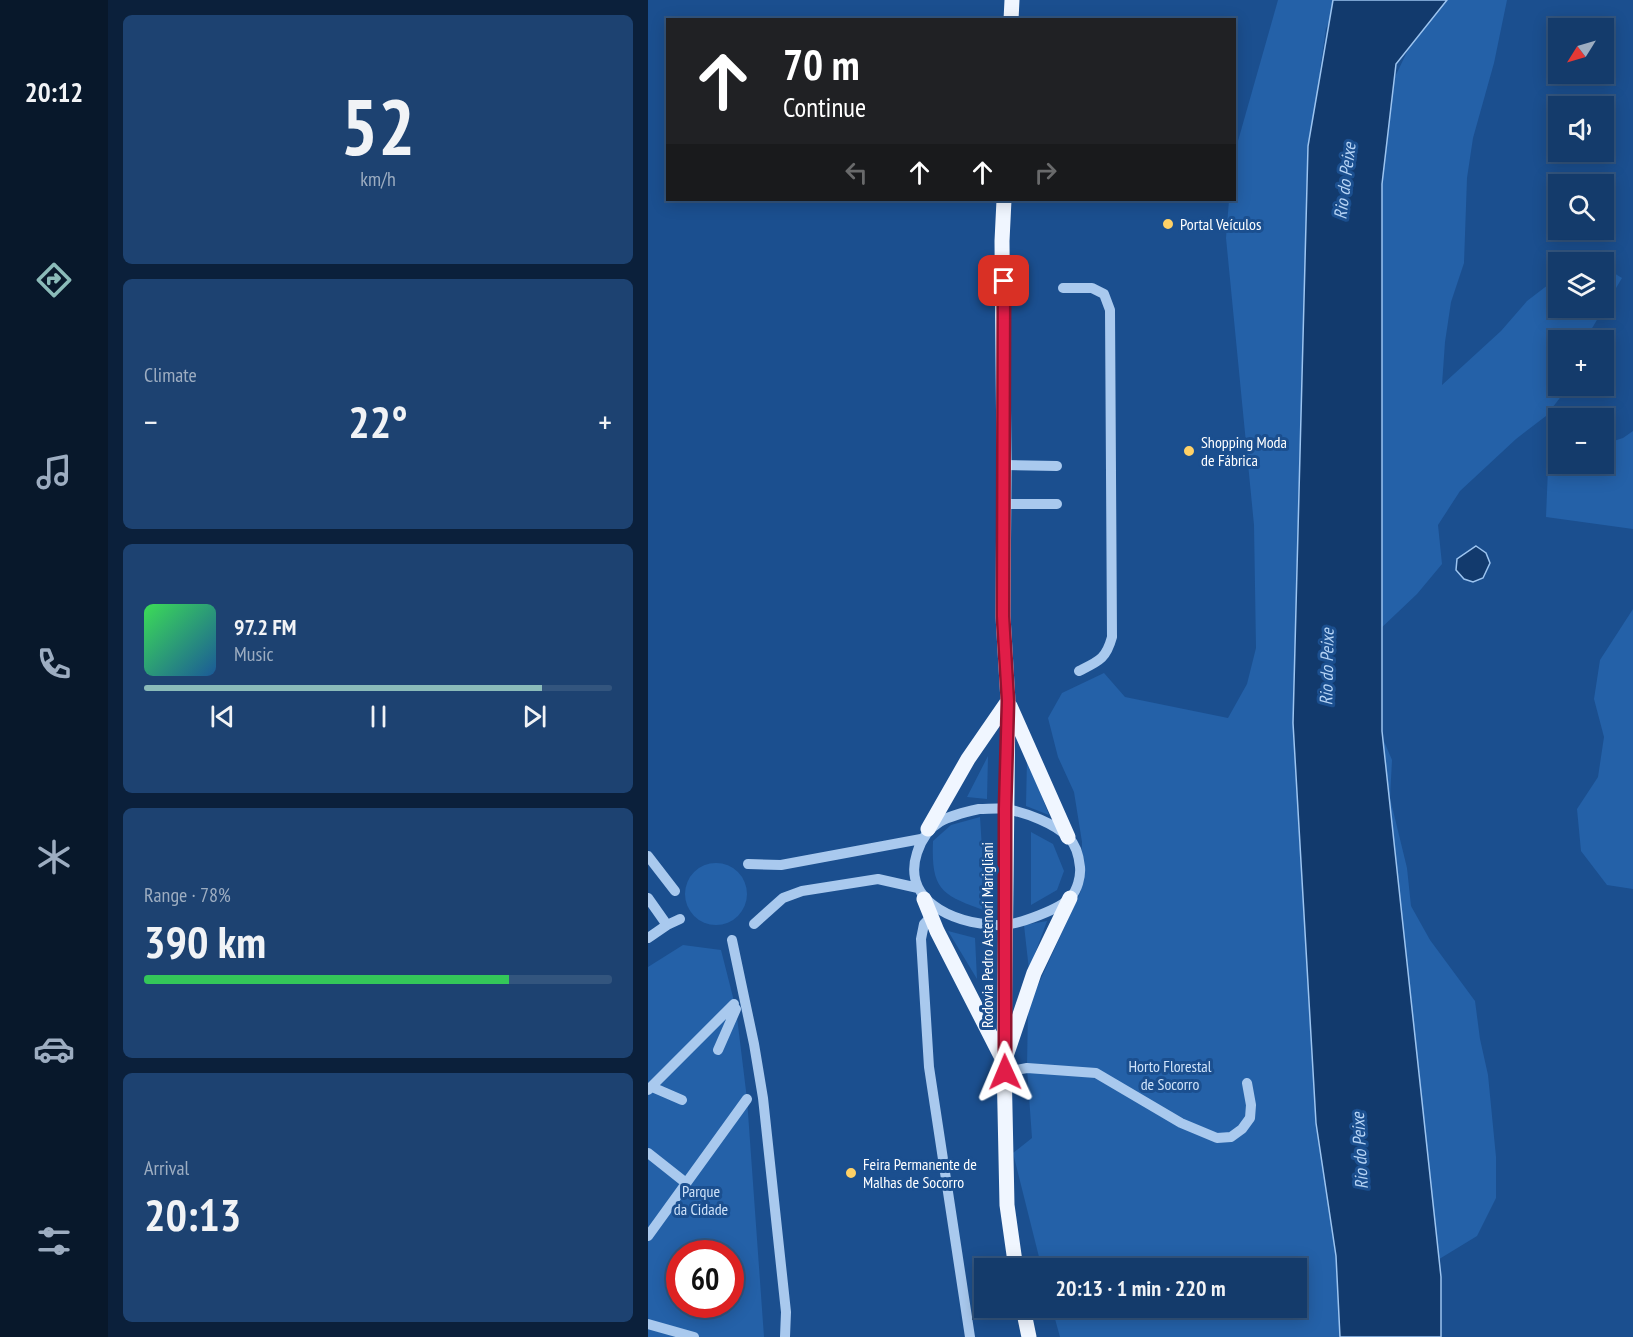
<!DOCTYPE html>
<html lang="en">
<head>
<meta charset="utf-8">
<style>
  body { margin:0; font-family:"PT Sans Narrow",sans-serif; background:#1d4271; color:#f1f3f6; height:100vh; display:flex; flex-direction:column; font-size:22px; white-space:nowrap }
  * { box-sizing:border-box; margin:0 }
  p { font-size:20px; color:#9dadc1 }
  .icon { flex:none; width:33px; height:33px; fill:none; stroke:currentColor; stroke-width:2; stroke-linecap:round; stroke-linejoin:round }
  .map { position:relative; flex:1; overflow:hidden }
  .panel { display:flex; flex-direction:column; gap:15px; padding:15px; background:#0b203b; width:540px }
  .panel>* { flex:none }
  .guide { position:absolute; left:18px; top:18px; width:570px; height:183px; border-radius:0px; box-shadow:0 3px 15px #0003,0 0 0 2px #33557e; background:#202124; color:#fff; overflow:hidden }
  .needle { width:39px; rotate:233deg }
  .buttons { position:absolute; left:900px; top:18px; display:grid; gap:12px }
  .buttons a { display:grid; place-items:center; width:66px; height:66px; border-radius:0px; background:#143b6b; box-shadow:0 3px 15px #0003,0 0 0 2px #33557e; font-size:30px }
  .speed { position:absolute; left:18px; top:1240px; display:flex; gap:12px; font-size:30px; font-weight:700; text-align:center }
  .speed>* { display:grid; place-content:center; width:78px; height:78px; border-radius:50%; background:#143b6b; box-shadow:0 3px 15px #0003,0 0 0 2px #33557e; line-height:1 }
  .speed .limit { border:9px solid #d22; background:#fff; color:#111 }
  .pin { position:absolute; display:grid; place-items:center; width:51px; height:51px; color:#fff; margin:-26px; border-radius:12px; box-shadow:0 3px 9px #0006 }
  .me { position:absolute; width:66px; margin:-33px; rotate:359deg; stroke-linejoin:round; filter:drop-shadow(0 0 4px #0008) }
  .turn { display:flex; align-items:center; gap:21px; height:126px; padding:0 18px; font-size:27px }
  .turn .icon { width:78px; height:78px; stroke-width:2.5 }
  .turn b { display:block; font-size:42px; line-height:51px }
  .lanes { display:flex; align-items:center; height:57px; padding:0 18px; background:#0003; justify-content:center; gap:30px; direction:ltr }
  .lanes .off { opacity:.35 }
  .big { font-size:45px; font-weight:600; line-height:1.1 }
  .panel .tile { flex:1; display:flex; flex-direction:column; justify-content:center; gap:9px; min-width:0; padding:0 21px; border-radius:9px; background:#1d4271 }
  .panel .dial { align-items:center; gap:0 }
  .dial b { font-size:78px; line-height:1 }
  .song { display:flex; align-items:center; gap:18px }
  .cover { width:72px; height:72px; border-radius:9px; background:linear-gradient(135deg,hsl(130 70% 55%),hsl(210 70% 35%)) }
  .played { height:6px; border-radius:3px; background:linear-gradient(90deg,#8bbbb9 85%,#33557e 85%) }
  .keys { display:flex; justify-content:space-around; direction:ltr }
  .heat { display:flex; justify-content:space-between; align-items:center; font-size:33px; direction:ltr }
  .charge { height:9px; border-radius:4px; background:linear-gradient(90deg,#34c759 78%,#33557e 0) }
  .trip { position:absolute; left:326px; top:1258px; width:333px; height:60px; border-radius:0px; background:#143b6b; box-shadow:0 3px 15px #0003,0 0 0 2px #33557e; font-weight:600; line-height:60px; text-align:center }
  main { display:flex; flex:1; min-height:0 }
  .dock { display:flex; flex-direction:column; width:108px; justify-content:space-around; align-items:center; background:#08182b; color:#9dadc1 }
  .dock .icon { width:42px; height:42px }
  .dock .on { color:#8bbbb9 }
  .dock b { font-size:27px; color:#f1f3f6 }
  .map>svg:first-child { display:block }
</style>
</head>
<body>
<main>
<nav class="dock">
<b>20:12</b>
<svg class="icon on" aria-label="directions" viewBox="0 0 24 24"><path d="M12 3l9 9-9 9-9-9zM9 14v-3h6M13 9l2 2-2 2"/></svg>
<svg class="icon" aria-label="music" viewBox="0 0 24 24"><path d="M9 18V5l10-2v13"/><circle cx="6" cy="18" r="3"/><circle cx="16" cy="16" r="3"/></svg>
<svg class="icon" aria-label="phone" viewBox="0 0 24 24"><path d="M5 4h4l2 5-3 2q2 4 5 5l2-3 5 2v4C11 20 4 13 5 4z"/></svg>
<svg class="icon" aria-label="climate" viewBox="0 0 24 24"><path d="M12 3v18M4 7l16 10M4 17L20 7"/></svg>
<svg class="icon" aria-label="car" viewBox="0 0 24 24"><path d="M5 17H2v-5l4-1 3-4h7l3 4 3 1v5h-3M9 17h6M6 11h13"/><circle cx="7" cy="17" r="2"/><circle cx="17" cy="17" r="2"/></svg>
<svg class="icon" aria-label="filters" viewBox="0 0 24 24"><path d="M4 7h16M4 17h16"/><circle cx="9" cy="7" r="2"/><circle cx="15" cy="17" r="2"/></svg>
</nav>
<section class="panel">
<div class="tile dial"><b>52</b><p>km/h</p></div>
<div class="tile"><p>Climate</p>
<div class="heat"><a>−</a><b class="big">22°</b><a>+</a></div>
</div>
<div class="tile">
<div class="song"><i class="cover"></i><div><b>97.2 FM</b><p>Music</p></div></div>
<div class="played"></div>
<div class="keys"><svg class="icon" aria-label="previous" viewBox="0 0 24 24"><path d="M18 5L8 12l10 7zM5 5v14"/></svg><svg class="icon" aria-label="pause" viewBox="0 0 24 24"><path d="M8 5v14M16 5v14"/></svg><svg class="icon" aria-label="next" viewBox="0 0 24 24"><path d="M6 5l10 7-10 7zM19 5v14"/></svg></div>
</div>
<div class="tile"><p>Range · 78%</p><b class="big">390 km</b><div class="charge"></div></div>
<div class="tile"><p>Arrival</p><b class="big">20:13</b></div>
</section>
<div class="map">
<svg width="985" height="1337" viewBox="0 0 985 1337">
  <rect width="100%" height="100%" fill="#1b4f8f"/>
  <path fill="#2461a8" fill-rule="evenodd" d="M630,0H696L678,28L672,69V116L734,104L769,31L787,0H859L846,63L825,138L819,178L816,263L803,302L797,342L794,385L853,331L879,301L909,278L910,308H956V267L974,278L937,340H910V386H921L898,416L868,439L812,491L790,525L794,564L769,594L710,650L727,720L744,760L742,798L759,868L763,906L782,940L827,1001L832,1039L840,1075L848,1157V1198L829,1236L788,1261L720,1337H412L404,1308H648V1269H394L365,1153L384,1138L379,1068L380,1007L433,891L434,842L426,792L410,757L400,718L414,693L456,673L477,697L580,718L599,684L608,648L606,525L578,238L581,200H586L588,148Z
    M985,431V529L898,517L900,468L934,473L936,464H956V444L975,438Z
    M985,609V889L959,885L933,851L929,809L950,777L956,737L946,699L952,660Z
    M340,756L339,799L319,797Z
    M379,759L401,815L378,806Z
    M332,817L338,911C294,895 283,891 285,841L303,825Z
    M383,832L405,844L416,871L409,890L383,905Z
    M37 894a31 31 0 1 1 62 0a31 31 0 1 1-62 0Z
    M399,921L381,970L376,925Z
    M300,931L327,938L329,979Z
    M35,945L73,950L88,1009L99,1099L116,1337H0V967ZM32,1254H82V1305H32Z"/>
  <path fill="#123a6d" stroke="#9cc4f0" stroke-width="1.5" d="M685,0H799L748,64L734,184V731L793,1277V1337H692L688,1256L668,1123L645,723L660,146Z
    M828,546L838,553L842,563L835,578L825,582L816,579L808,570L809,559Z"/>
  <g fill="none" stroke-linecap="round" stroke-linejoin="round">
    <path stroke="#a9c9ee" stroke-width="10" d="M415,288H444L456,294L462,310L464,637C458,659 451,661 431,671
      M356,465L409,466
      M356,504H409
      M331,809C340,809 350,808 359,809C378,813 407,823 421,838C428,845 431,857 432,867C433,877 429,890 423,897C413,909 371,924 356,925C316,927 252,905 269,853C279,821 300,816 331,809Z
      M0,856L27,891
      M100,864L133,865L273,839
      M0,898L19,925
      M282,918L276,924L273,939L281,1067L322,1337
      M106,924L135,898L154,891L230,879L270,888
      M0,938L19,925L32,919
      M84,940L106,1044L115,1098L138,1312L137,1337
      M70,1050L88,1009
      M357,1072L379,1068L448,1073L533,1123L569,1138L583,1137L594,1129L602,1118L603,1105L599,1083
      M4,1087L34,1100
      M0,1090L86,1004
      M0,1153L38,1183
      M0,1236L99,1099
      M0,1324L46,1337"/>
    <path stroke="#f0f6ff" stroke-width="15" d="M363,20L364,0
      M356,200L354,241L356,465L355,616L360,701L356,1062
      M362,706L420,837
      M280,829L320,759L360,701
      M276,899L289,931L355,1060
      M368,1269L359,1205L356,1062L386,973L422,898
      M375,1308L381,1337"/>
  </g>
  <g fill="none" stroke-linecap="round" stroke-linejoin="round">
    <defs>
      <path id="route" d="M356,281L355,616L360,701L357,809V1072"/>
    </defs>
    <use href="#route" stroke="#92132f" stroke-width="15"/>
    <use href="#route" stroke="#e11d48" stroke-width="10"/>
  </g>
  <g fill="#ffd166" stroke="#1b4f8f" stroke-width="2">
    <circle cx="520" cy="224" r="6"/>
    <circle cx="541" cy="451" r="6"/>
    <circle cx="203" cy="1173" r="6"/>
  </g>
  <g text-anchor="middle" stroke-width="6" stroke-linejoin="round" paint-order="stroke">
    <g font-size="16" fill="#fff" stroke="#1b4f8f" text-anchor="start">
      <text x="532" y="230">Portal Veículos</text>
      <text x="553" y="448">Shopping Moda<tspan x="553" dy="18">de Fábrica</tspan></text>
      <text x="215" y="1170">Feira Permanente de<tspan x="215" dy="18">Malhas de Socorro</tspan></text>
    </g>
    <g font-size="16" fill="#fff" stroke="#1b4f8f">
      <text transform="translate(339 935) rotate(-90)" y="6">Rodovia Pedro Astenori Marigliani</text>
    </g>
    <g font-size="16" fill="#cfe3fa" stroke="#1b4f8f">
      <text x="522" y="1072">Horto Florestal<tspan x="522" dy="18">de Socorro</tspan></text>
      <text x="53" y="1197">Parque<tspan x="53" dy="18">da Cidade</tspan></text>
    </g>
    <g font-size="18" font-style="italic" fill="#b5d3f5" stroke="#1b4f8f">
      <text transform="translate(697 181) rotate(-83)" y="6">Rio do Peixe</text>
      <text transform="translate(679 667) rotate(-89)" y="6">Rio do Peixe</text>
      <text transform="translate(712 1151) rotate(-93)" y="6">Rio do Peixe</text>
    </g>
  </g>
</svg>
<div class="buttons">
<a><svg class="needle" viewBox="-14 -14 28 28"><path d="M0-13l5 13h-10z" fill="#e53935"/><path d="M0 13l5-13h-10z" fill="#9dadc1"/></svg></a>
<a><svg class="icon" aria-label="sound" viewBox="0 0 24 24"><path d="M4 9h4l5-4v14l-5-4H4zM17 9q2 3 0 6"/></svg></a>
<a><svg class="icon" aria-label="search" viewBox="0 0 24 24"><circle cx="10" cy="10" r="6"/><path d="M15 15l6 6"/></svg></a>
<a><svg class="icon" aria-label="layers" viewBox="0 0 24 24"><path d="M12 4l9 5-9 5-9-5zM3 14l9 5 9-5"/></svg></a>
<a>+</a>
<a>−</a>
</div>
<div class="speed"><div class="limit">60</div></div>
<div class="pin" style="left:356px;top:281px;background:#d93025"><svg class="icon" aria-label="arrive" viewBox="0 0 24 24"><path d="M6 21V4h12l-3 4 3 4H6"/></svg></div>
<svg class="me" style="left:357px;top:1072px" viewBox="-20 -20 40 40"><path d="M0-17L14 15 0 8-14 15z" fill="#e11d48" stroke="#fff" stroke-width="4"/></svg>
<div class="trip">20:13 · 1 min · 220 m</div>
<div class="guide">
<div class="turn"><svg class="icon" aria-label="ahead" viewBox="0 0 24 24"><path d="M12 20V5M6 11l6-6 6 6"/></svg><div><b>70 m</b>Continue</div></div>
<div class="lanes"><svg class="icon off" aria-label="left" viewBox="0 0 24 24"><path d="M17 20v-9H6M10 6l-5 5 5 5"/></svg><svg class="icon" aria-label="ahead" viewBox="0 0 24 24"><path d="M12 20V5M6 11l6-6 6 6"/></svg><svg class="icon" aria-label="ahead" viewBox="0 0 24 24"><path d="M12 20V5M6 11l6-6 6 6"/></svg><svg class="icon off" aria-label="right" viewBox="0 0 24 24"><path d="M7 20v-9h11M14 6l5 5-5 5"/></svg></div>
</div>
</div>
</main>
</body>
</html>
